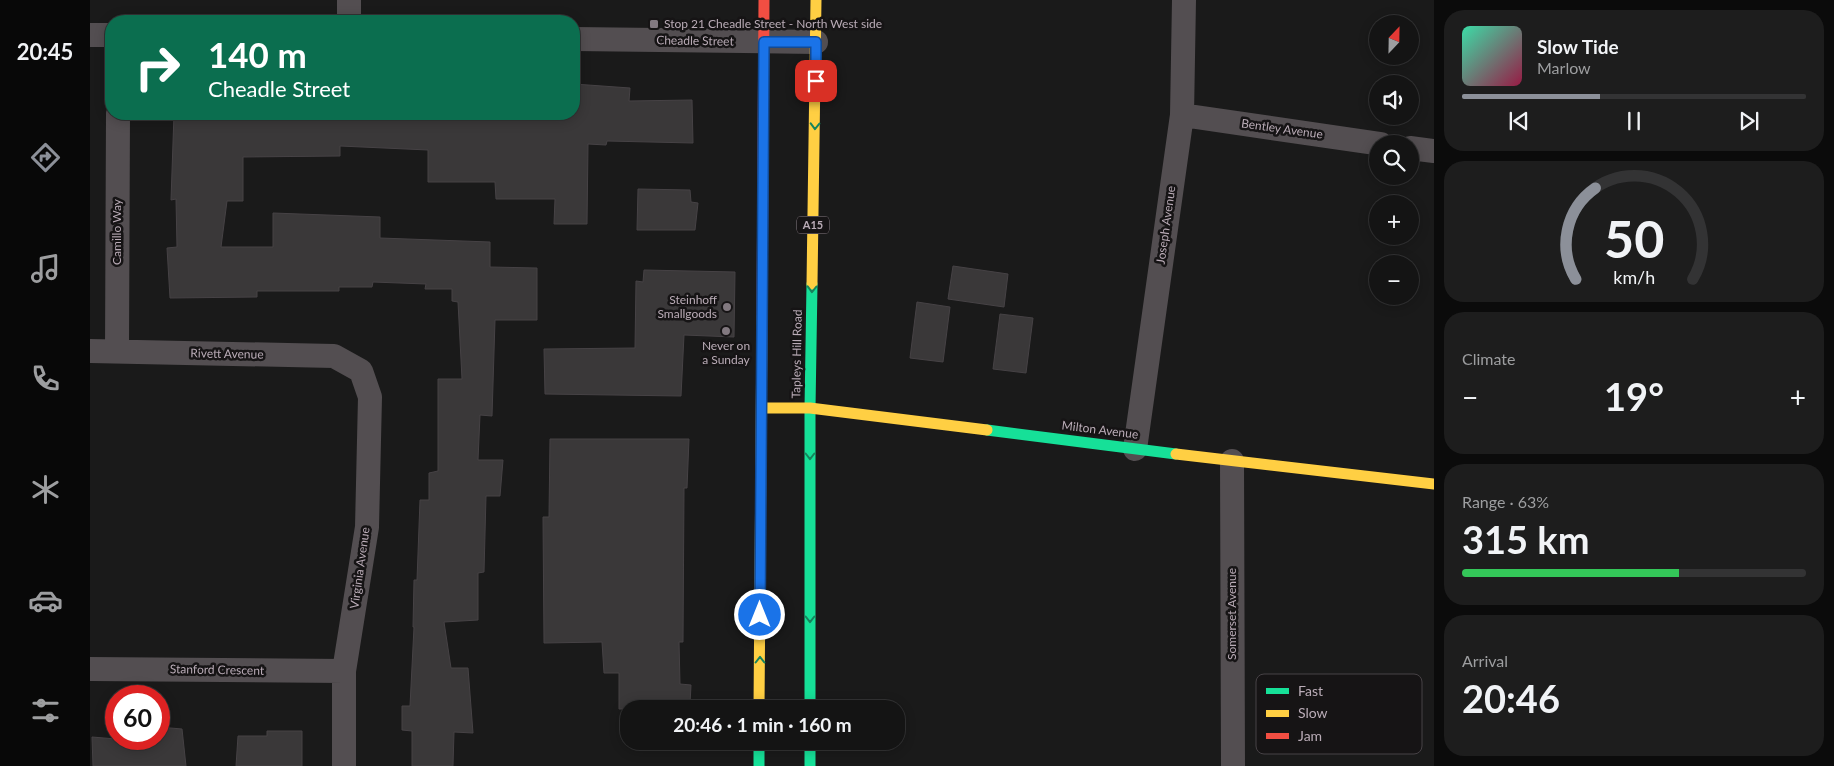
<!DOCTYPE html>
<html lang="en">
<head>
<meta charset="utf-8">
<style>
  body { margin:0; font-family:Lato,sans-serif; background:#1d1d1d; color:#f1f3f6; height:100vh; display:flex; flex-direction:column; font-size:19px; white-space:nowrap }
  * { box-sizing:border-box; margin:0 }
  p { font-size:16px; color:#9d9ea0 }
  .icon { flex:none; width:28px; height:28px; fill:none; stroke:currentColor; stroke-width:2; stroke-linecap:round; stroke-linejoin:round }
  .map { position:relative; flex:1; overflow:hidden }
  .side { display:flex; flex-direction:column; gap:10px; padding:10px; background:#0b0b0b; width:400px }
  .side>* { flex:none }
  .banner { position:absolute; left:15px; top:15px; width:475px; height:105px; border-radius:20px; box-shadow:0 2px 12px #0003,0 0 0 1px #333334; background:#0b6e4f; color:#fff; overflow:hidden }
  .needle { width:32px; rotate:22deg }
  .controls { position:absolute; left:1279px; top:15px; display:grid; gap:10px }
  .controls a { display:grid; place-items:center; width:50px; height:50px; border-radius:50%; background:#141414; box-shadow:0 2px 12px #0003,0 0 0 1px #333334; font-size:25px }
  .speed { position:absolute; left:15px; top:685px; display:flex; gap:10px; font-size:25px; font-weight:700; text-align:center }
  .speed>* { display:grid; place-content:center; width:65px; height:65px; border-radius:50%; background:#141414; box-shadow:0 2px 12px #0003,0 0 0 1px #333334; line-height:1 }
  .speed .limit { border:8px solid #d22; background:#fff; color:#111 }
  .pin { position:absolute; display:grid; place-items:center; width:42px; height:42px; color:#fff; margin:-21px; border-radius:10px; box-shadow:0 2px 8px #0006 }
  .me { position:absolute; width:55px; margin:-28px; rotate:0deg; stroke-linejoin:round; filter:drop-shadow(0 0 4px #0008) }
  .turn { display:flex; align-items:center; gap:18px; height:105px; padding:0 20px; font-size:22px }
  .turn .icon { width:65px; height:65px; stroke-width:2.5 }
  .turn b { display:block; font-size:35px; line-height:42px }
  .big { font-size:38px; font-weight:700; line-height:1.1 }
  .side .card { flex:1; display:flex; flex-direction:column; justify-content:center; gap:8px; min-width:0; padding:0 18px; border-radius:20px; background:#1d1d1d }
  .side .dial { align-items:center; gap:0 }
  .dial svg { height:130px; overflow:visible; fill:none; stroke:#333334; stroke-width:7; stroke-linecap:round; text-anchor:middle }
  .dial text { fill:#f1f3f6; stroke:none }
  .song { display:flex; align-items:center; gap:15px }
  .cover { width:60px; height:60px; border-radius:8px; background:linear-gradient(135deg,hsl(160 70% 55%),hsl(340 70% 35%)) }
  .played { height:5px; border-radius:2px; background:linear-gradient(90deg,#8c9099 40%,#333334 40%) }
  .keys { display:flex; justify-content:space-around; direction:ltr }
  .heat { display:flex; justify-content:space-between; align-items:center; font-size:28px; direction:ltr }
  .charge { height:8px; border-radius:4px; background:linear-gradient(90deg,#34c759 63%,#333334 0) }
  .trip { position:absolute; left:530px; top:700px; width:285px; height:50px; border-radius:20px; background:#141414; box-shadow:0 2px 12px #0003,0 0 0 1px #333334; font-weight:700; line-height:50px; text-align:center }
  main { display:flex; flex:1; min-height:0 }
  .dock { display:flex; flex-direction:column; width:90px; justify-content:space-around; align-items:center; background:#080808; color:#9d9ea0 }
  .dock .icon { width:35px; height:35px }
  .dock .current { color:#8c9099 }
  .dock b { font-size:22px; color:#f1f3f6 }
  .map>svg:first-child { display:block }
</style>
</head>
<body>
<main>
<nav class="dock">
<b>20:45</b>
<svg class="icon current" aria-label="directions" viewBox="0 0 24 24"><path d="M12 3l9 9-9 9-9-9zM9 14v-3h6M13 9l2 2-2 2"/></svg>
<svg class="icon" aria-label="music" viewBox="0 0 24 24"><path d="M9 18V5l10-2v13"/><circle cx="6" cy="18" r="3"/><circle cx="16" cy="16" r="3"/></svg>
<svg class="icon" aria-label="phone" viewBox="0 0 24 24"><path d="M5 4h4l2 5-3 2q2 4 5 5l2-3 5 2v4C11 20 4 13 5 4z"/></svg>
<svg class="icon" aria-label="climate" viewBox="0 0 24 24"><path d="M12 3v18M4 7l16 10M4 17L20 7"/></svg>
<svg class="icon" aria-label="car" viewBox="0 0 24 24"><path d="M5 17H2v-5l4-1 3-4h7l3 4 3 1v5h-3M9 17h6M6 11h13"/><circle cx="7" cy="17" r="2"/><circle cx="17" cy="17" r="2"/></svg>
<svg class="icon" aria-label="filters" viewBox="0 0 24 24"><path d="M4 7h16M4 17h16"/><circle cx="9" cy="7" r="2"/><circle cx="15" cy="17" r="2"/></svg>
</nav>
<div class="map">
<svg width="1344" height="766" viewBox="0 0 1344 766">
  <rect width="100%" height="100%" fill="#1a1a1a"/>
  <path fill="#3a3839" stroke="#464245" d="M484,84L540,88L539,101L602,100L603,143L517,141L516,145L498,144L497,224H464L465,199H406L405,182H338V150L250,146V156L153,157V201H137L131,247H183V213L290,217V238L400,242V267L447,268V320H405L402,416L390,415L388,460H413L410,496H396L394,572L388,573V620L354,622L361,668H378L383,733L364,732L363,766H322V731L312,730V706H320L324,627H323L324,580H327L330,500H339V473L348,471V379H372L368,302L362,301V289H335L336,284L283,282L282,287H249V291H167V297L80,298L77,248L87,247L86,199L81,200L84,114H484Z
    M548,189L600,190L601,202L608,203L605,230H547Z
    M863,266L918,274L914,307L858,299Z
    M554,270L645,272L644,337L594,335L591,396L455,394L454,349L545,348L546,281L553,282Z
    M827,302L860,307L853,362L820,358Z
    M910,314L943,318L936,373L903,369Z
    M460,439H599L597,488H594L593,642H589L590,684L601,685L600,704H594V709H529V673H514L512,642L454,643L453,517H459Z
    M69,727L92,729L96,766H3L2,737L26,739H69Z
    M177,731H212V766H146L148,736H177Z"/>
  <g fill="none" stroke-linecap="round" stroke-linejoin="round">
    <path stroke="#534e51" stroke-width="24" d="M259,0V21
      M0,35H21
      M484,39L726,42
      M1092,115L1291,144
      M1320,148L1344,151
      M0,351L244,356L271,371L280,397L277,527L254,671V766
      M27,351L28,114
      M1045,449L1092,115L1094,0
      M1142,461L1143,766
      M0,669L254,671"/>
    <path stroke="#16e098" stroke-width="11" d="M897,430L1086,454
      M720,709V408L722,284
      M669,741V766
      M720,741V766"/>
    <path stroke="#ffcf43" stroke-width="11" d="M722,284L726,0
      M672,408H720L897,430
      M1086,454L1344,484
      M669,709L672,317"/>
    <path stroke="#f24e42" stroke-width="11" d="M672,317L674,0"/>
  </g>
  <defs><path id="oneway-chevron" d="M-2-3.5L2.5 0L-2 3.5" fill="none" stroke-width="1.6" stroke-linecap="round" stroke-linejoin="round" transform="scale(1.25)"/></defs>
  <g stroke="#16845d">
    <use href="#oneway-chevron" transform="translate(725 126) rotate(91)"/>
    <use href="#oneway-chevron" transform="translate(722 289) rotate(91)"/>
    <use href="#oneway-chevron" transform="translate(720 456) rotate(90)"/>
    <use href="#oneway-chevron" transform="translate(720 619) rotate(90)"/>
    <use href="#oneway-chevron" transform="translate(670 660) rotate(-90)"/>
  </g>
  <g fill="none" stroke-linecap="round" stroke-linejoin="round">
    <defs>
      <path id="route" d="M670,615L674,42H726V81"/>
    </defs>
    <use href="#route" stroke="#114b97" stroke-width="12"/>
    <use href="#route" stroke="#1a73e8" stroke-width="9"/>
  </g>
  <g fill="#827980" stroke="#161415" stroke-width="2">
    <rect x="559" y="19" width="10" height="10" rx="2.5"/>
    <circle cx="637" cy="307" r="5"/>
    <circle cx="636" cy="331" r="5"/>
  </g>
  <g text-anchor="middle" stroke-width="5" stroke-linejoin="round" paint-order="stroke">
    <rect fill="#161415" stroke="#897e86" stroke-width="1" x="707" y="216.5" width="32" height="17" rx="4"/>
    <g font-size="11" font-weight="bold" fill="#baacb7">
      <text x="723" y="229">A15</text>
    </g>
    <g font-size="12" fill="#baacb7" stroke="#161415" text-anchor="start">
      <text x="574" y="28">Stop 21 Cheadle Street - North West side</text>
      <text x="627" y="304" text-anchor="end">Steinhoff<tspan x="627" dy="14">Smallgoods</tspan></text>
      <text x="636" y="350" text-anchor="middle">Never on<tspan x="636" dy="14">a Sunday</tspan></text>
    </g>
    <g font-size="12" fill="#baacb7" stroke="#161415">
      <text transform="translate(605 41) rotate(1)" y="4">Cheadle Street</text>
      <text transform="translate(1192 129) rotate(8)" y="4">Bentley Avenue</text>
      <text transform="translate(1076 225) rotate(-82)" y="4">Joseph Avenue</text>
      <text transform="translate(27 232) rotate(-90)" y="4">Camillo Way</text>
      <text transform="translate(137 354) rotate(1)" y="4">Rivett Avenue</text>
      <text transform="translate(707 354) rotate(-89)" y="4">Tapleys Hill Road</text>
      <text transform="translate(1010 430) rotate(7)" y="4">Milton Avenue</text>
      <text transform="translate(270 568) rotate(-82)" y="4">Virginia Avenue</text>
      <text transform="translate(1142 614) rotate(-90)" y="4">Somerset Avenue</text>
      <text transform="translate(127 670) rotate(1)" y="4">Stanford Crescent</text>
    </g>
  </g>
  <rect x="1166" y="674" width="166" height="80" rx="8" fill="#161415" stroke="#474246" stroke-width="1"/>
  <rect x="1176" y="688" width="23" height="6" fill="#16e098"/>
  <rect x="1176" y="710" width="23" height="7" fill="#ffcf43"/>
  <rect x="1176" y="733" width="23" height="6" fill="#f24e42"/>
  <g font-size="14" fill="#baacb7">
    <text x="1208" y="696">Fast</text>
    <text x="1208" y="718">Slow</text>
    <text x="1208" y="741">Jam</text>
  </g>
</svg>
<div class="controls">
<a><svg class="needle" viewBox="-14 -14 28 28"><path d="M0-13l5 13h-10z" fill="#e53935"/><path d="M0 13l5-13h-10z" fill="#9d9ea0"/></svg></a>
<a><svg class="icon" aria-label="sound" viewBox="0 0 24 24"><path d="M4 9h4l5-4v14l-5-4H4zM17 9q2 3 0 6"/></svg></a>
<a><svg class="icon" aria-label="search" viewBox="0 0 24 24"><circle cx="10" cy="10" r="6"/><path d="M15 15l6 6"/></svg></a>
<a>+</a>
<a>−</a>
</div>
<div class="speed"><div class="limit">60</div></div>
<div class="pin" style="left:726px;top:81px;background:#d93025"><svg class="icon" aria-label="arrive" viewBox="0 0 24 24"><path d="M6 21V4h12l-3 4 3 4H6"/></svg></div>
<svg class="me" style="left:670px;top:615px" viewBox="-20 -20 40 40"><circle r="17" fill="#1a73e8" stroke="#fff" stroke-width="3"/><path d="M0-11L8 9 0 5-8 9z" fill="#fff"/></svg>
<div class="trip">20:46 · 1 min · 160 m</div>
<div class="banner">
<div class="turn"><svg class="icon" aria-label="right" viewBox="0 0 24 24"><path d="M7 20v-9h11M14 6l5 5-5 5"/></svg><div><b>140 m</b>Cheadle Street</div></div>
</div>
</div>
<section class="side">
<div class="card">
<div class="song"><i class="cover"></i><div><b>Slow Tide</b><p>Marlow</p></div></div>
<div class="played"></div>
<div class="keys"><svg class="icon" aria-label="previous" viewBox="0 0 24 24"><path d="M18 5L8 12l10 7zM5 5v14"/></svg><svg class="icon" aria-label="pause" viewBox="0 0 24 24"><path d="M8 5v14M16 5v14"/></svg><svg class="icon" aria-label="next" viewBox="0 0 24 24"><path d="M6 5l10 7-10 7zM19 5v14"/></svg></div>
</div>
<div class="card dial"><svg viewBox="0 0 100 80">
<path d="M14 69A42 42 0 1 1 86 69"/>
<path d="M14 69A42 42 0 0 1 26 13" stroke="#8c9099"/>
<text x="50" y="56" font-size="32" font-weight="700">50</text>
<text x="50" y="72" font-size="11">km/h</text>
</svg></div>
<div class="card"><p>Climate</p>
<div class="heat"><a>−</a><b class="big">19°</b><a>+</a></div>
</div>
<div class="card"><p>Range · 63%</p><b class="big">315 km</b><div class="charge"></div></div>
<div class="card"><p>Arrival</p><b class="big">20:46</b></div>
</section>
</main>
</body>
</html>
